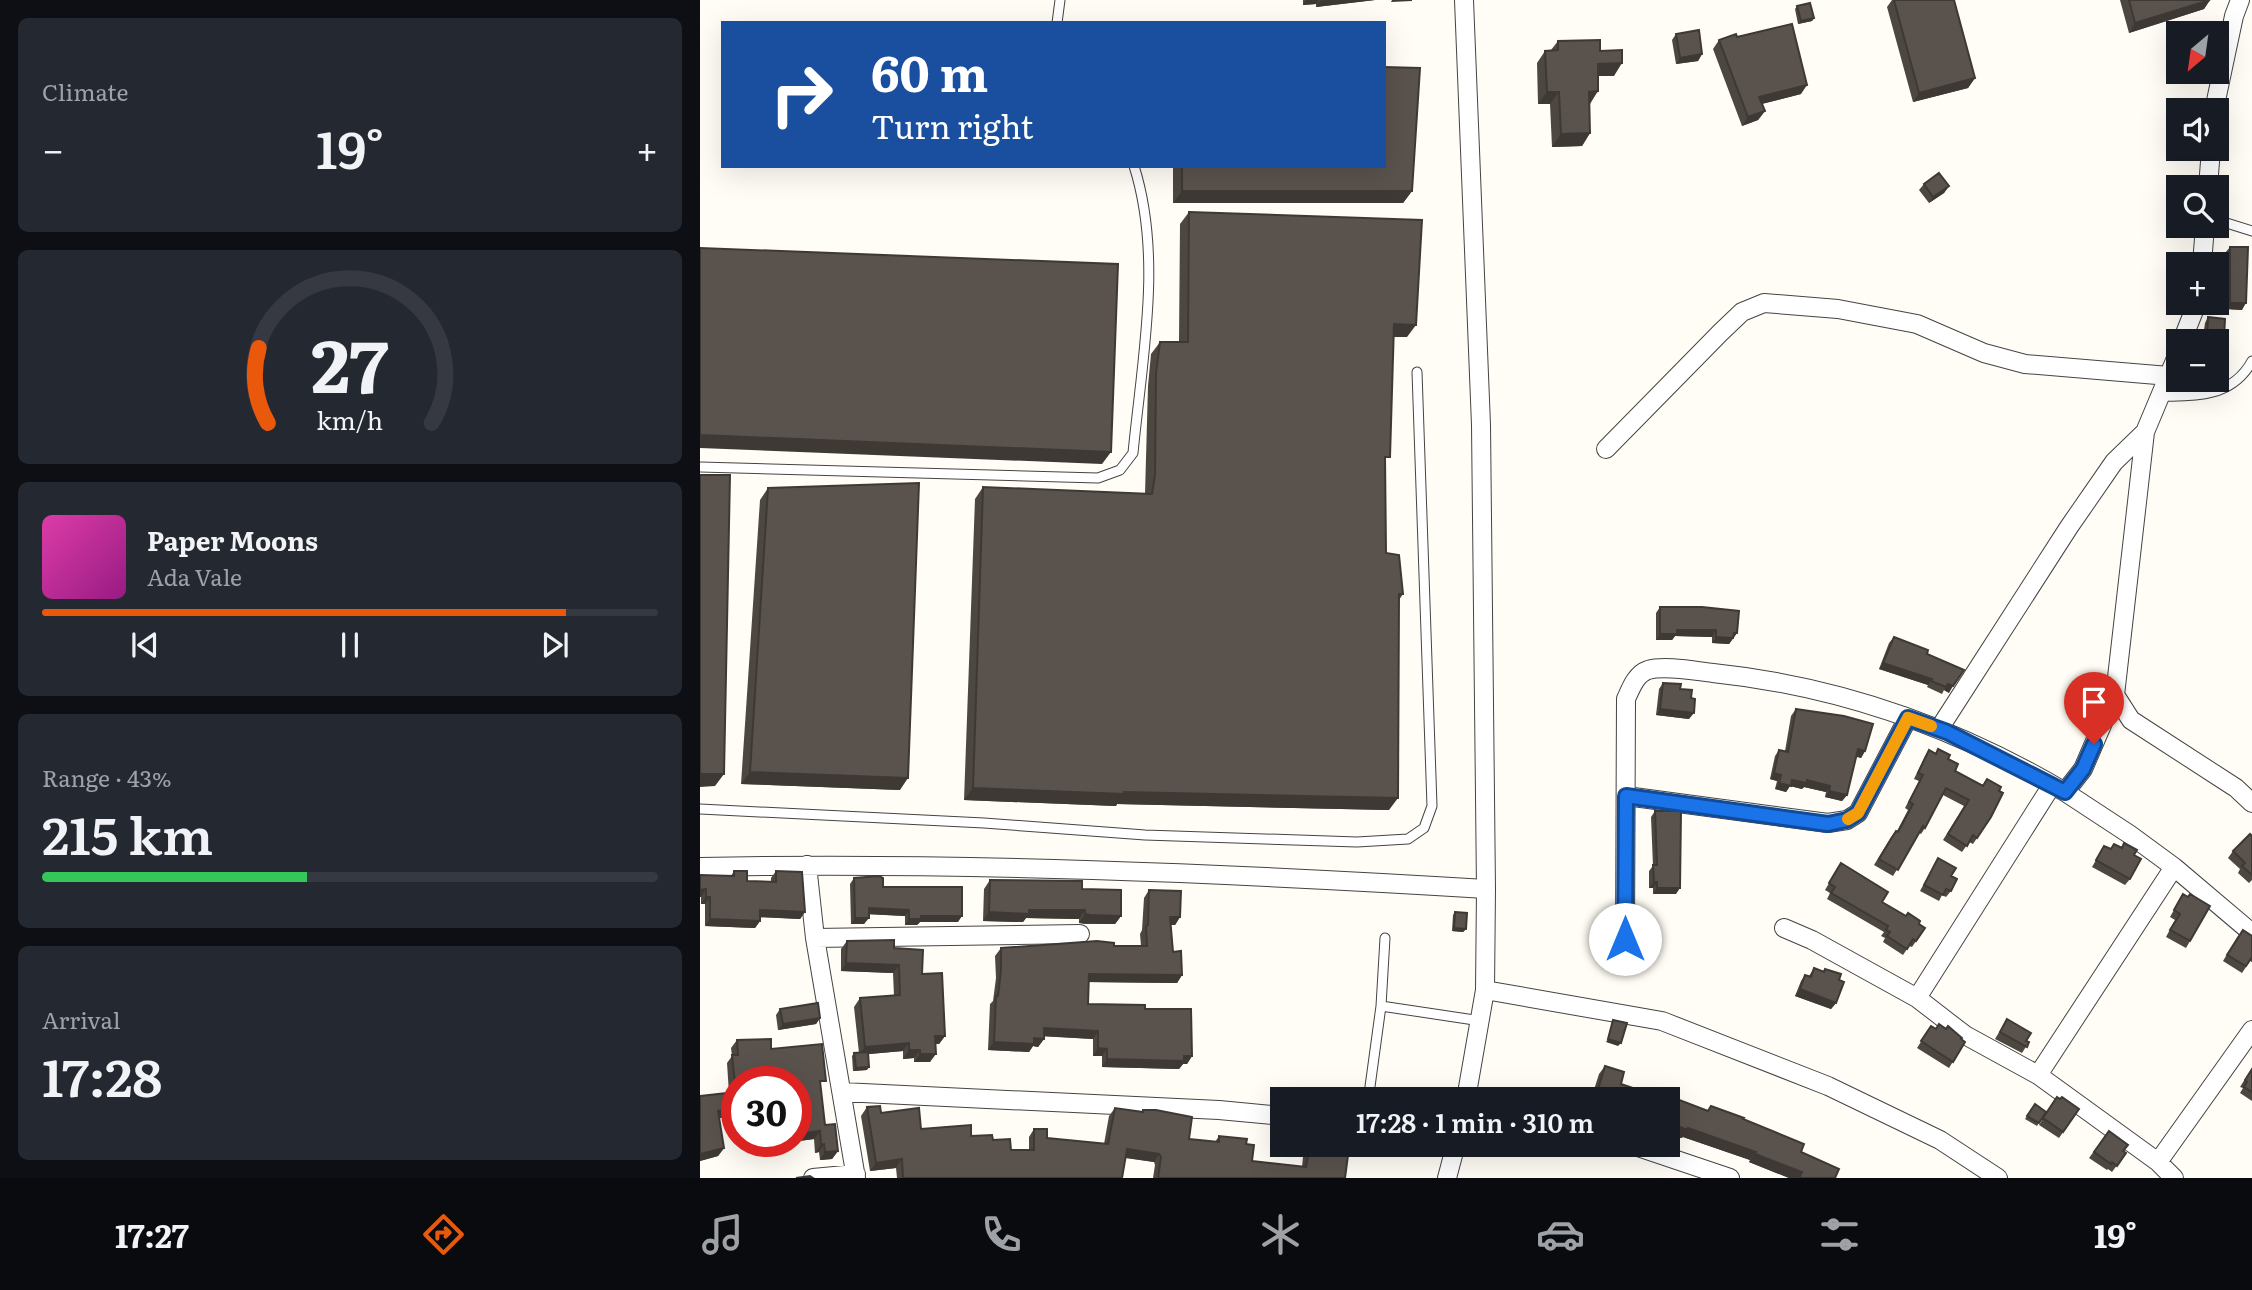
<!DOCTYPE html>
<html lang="en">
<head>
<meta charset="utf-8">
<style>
  body { margin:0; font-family:Literata,serif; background:#242831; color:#f1f3f6; height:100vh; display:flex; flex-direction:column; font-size:26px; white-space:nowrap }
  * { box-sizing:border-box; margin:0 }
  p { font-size:23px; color:#9ea1a6 }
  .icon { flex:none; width:38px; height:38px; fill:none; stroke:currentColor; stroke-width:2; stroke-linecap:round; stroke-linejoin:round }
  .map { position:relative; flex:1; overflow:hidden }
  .sheet { display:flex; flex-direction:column; gap:18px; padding:18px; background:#0d0f14; width:700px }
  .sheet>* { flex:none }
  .top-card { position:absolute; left:21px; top:21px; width:665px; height:147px; border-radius:0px; box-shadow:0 7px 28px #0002; background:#1a4fa0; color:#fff; overflow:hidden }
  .needle { width:46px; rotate:209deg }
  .fabs { position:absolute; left:1466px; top:21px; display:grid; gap:14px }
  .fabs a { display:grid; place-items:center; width:63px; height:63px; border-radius:0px; background:#171b24; box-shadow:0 7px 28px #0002; font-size:35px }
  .speed { position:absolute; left:21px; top:1066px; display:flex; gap:14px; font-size:35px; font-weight:700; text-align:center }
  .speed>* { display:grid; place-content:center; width:91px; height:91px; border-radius:50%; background:#171b24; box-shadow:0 7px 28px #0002; line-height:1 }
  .speed .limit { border:10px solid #d22; background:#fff; color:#111 }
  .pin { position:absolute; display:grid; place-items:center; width:60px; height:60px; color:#fff; margin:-72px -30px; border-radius:50% 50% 50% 0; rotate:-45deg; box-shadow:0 0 7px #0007 }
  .pin .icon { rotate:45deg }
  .me { position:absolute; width:77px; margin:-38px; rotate:0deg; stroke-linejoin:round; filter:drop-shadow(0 0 5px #0008) }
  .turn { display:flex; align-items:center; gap:24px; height:147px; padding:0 35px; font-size:32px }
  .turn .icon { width:91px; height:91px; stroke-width:2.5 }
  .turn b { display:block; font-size:49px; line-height:60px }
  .big { font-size:52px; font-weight:600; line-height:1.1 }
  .sheet .card { flex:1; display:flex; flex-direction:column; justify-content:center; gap:10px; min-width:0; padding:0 24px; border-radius:10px; background:#242831 }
  .sheet .dial { align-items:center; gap:0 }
  .dial svg { height:182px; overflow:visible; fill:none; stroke:#363941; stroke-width:7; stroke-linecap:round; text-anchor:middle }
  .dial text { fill:#f1f3f6; stroke:none }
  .song { display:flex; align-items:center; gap:21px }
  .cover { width:84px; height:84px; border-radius:10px; background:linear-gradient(135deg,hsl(320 70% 55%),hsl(310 70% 35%)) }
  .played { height:7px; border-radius:4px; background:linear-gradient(90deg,#ea580c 85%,#363941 85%) }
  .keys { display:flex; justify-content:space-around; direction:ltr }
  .heat { display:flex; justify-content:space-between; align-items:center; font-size:38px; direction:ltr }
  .charge { height:10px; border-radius:5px; background:linear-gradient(90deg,#34c759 43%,#363941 0) }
  .trip { position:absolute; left:570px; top:1087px; width:410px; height:70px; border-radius:0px; background:#171b24; box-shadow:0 7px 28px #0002; font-weight:600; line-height:70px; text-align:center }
  .tabs { display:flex; height:112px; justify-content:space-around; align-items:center; background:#090b0e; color:#9ea1a6 }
  .tabs .icon { width:49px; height:49px }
  .tabs .selected { color:#ea580c }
  .tabs b { font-size:32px; color:#f1f3f6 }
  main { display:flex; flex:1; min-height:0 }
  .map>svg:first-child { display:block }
</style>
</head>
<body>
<main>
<section class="sheet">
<div class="card"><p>Climate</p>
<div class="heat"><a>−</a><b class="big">19°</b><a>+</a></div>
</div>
<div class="card dial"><svg viewBox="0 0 100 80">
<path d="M14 69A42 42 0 1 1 86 69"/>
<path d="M14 69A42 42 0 0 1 10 36" stroke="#ea580c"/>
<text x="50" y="56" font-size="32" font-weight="700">27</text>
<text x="50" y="72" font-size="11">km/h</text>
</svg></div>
<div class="card">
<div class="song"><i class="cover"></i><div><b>Paper Moons</b><p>Ada Vale</p></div></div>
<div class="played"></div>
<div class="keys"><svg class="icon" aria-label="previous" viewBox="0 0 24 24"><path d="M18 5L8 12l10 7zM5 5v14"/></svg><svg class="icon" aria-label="pause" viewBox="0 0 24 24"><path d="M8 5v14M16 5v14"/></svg><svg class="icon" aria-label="next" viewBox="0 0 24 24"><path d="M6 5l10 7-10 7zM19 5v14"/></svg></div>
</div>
<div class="card"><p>Range · 43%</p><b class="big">215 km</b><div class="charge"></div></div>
<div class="card"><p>Arrival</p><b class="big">17:28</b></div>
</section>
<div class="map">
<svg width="1552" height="1178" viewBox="0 0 1552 1178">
  <rect width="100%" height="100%" fill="#fffdf5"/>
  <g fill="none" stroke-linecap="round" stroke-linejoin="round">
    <defs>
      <path id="service" d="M357,23L360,0
        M1517,220L1552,231
        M1461,396C1497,397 1533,396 1552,361
        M0,467L398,478L420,470L433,453C442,359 463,257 434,166
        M0,809L284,823L445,835L657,842L708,839L724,828L732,806L717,372
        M681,1006L781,1021
        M669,1094L681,1006L685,938"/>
      <path id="minor" d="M764,0L781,425L786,889L785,990L766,1099
        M1514,110L1534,16L1540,0
        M1508,187L1511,149
        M1502,264L1505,226
        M1482,341L1497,303
        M1479,351L1445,432L1415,695L1383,769L1365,792L1429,834L1474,867L1552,933
        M906,449L1021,332L1042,312L1064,303L1138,309L1217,324L1284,353L1325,364L1469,376
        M1415,695L1431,720L1536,788L1552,803
        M1239,729L1369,527L1414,462L1445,432
        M926,796L1128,823L1147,820L1158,813L1208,718
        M107,865L115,938L156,1178
        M0,867C262,862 524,873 786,889
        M1084,928L1112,940L1217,998L1352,785
        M115,938L380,934
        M925,939L926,699C931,688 936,674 948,670C965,665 995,671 1013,673C1138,686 1257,728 1365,792
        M785,990L962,1021L1128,1086L1240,1140L1298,1178
        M1217,998L1265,1035L1338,1075L1474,867
        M1338,1075L1458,1162L1552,1030
        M142,1092L519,1110L583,1116
        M929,1144L1030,1178
        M1458,1162L1474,1178
        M113,1178L156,1174
        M747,1178L756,1144"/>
    </defs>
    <use href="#service" stroke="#444" stroke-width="11"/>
    <use href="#minor" stroke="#444" stroke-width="20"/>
    <use href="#service" stroke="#fff" stroke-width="9"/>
    <use href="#minor" stroke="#fff" stroke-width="18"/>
  </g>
  <path fill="#4d4742" d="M603,0H675L616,7V4L603,5Z
    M1192,0H1254L1275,78L1268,88L1213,102L1187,7Z
    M1420,0H1510L1504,9L1429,33Z
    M1097,6L1114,18L1112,21L1098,24L1095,9Z
    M976,34L1002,54L998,61L976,64L972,40Z
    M1037,37L1101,94L1062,104L1065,111L1058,120L1042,126L1013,49L1019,40Z
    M858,41L900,51L914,76H898L889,104L890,133L882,146L852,147L850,104H838L837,63L845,51L851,50Z
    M473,166H684L712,191L703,203H473Z
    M1224,184L1249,186L1244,193L1229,203L1219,190Z
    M489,212L707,337H693L685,464L686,553L703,594L699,600L689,810L417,804L416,806L264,800L275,499L283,487L445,494L448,386L451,354L460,342H479L480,224Z
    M1530,247L1542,310L1526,309L1525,253Z
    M1508,317L1524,338L1527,350L1523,356L1517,341H1500L1503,337L1505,323Z
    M68,488L200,790L41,784L60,500Z
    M960,607L1037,633L1029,644L1012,643V637L975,636L972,640H956V613Z
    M1194,637L1227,654L1249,693L1244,690L1242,694L1227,687L1228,685L1179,669L1189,643Z
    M963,683L980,689L991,698L989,719L956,715L959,689Z
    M1096,709L1165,751L1161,758L1156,756L1147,795L1142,801L1125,797L1126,792L1104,787L1102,789L1090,786L1086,792L1075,789L1077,781L1070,779L1075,756L1079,750L1085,751L1091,716Z
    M1238,749L1248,759L1255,771L1282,786L1287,779L1299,791L1291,817L1273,844L1269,842L1262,852L1243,840L1264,806L1243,795L1225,828L1221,834L1219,833L1193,876L1174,865L1191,837L1196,831H1197L1208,810L1205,808L1219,781L1214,779L1225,756L1229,750L1236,753Z
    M955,811L976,894H953V888H949V871L953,866L951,817Z
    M1552,836V880L1549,883L1538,873L1540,869L1528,858L1533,851Z
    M1424,843L1434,855L1430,879L1425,885L1392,867L1404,846L1410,849L1414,844L1421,848Z
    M1238,858L1251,876V891L1246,897L1242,895L1239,901L1220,891Z
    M1141,863L1182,902L1225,928L1212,947L1209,946L1203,955L1183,942L1185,938L1181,936L1184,932L1127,899L1130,893L1125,890Z
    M34,871L47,881L71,882V878L76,871L105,912L100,919L60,917V921L55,928L5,926V904H1V897H0V875L31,876Z
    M154,878L183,887L258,922H220L217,925H205V916L169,914L164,924H151L150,884Z
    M290,880L382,889L421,916L415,924H384L379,923V919L326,918L323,922L283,921L284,889Z
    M449,890L480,917L475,925H471L473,952L482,975L477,983L388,982V1004L445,1009L492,1056L487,1064H483L479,1069L402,1067V1056H393V1039L344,1036V1039L338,1047L333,1046L329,1052L288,1050L290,1004L293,1001L296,978L295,956L301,948L414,946H441L440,934L442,930L444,898Z
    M1483,894L1488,897L1490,941L1486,948L1466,937L1475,920L1470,917Z
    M755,912L766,929L763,932L752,931L753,915Z
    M1538,936H1552V962L1550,961L1542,973L1523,961Z
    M147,941L194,948L222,974L245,1036L239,1044H235L230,1062H214V1058L203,1059V1051L168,1054L167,1070L153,1071L152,1056L154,1053H159L154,1007L160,998L194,996L193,973L141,971V949Z
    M1114,968L1123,972L1125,969L1139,980L1136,1003L1131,1009L1095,996L1101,981L1105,975L1109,976Z
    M80,1009L120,1018L116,1024L78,1030L76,1015Z
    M1307,1019L1326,1041L1329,1042L1322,1053L1295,1039Z
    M1231,1026L1235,1029L1265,1042L1249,1068L1217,1048Z
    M37,1040L71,1049L121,1087L125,1125L138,1151L132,1159L120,1160L119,1152L115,1153L114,1139L99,1141L96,1082H37V1116L19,1118L24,1148L18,1156L0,1161V1096L29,1093L27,1063L32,1056L31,1048Z
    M905,1066L921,1084L958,1097L961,1093L1007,1111L1011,1106L1043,1119L1101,1152L1135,1178H1089L1049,1162L1050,1160L983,1137L981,1138L968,1133V1099H891L899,1074Z
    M1552,1068V1101L1540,1093L1543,1088L1540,1087Z
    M1357,1097L1379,1109L1359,1138L1339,1125Z
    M1335,1104L1346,1112L1337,1126L1325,1119Z
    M167,1107L221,1129L271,1136L293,1140L311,1150H329V1137L334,1129L347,1138L404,1144L409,1116L415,1108L441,1112L443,1110L489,1139L515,1142L519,1136L546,1144L552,1161L602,1167L603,1157L609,1149L645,1178H453L455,1165L454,1162L425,1158L422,1178H197L196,1168L170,1171L161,1116Z
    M1409,1131L1426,1153L1412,1172L1408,1169L1407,1170L1389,1158Z"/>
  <path fill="#3f3936" d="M606,0H619L616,4L603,5Z
    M621,0H675L616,7Z
    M692,0H712V1L691,2Z
    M1510,0L1504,9L1429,33L1435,23Z
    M1114,18L1112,21L1098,24L1101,21Z
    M1002,54L998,61L976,64L980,58Z
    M922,63L914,76H889L898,64Z
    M1275,78L1268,88L1213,102L1219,93Z
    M1107,85L1101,94L1053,106L1059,97Z
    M898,91L890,104L889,92Z
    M847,92H859L850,104H838Z
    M1065,111L1058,120L1042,126L1048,117Z
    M890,133L882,146L852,147L861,134Z
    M1249,186L1244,193L1229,203L1233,197Z
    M482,191H712L703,203H473Z
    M1530,303H1546L1542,310L1526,309Z
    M694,324L716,325L707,337H685Z
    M1517,349L1527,350L1523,356L1517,355Z
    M0,435L411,452L402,464L0,448Z
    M977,630H1016L1012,637L975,636L972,640H956L960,634Z
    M1034,633H1037L1029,644L1012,643L1016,637Z
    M1183,663L1232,679L1228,685L1179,669Z
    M1248,684L1253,686L1249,693L1244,690Z
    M960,709L994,713L989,719L956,715Z
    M1158,749L1165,751L1161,758L1153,756Z
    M50,772L208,778L200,790L41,784Z
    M1074,773L1081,775L1077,781L1070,779Z
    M0,774H24L15,786L0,787Z
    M1092,780H1107L1130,786L1126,792L1104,787L1102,789L1090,786L1086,792L1075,789L1079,783Z
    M273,788L698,798L689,810L417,804L416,806L264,800Z
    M1129,791L1147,795L1142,801L1125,797Z
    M954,882H957L953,888H949Z
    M957,888H980L976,894H953Z
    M6,889L1,897H0V890Z
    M6,897H10L5,904H1Z
    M169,908L209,910L205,916L164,914Z
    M60,910L105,912L100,919L55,917Z
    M329,910H385L379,919L326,918L323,922L283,921L289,912Z
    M385,914L421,916L415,924L379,923Z
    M221,916H262L258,922H220L217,925H205L209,919Z
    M470,917H480L475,925H465Z
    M155,918H169L164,924H151Z
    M10,919L60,921L55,928L5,926Z
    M754,928L766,929L763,932L752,931Z
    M146,963L199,965L193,973L141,971Z
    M389,974L482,975L477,983L383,982Z
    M1100,989L1136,1003L1131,1009L1095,996Z
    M120,1018L116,1024L78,1030L83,1024Z
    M344,1028L398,1031L393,1039L338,1036Z
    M235,1036H245L239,1044H229Z
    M334,1038L344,1039L338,1047L333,1046L329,1052L288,1050L294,1042Z
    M908,1039L921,1043L918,1046L906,1042Z
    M209,1043L203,1051L159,1055L165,1047Z
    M398,1048L407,1049L402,1056H393Z
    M209,1050H220L214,1058L203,1059Z
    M220,1054H236L230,1062H214Z
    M492,1056L487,1064H483L479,1069L402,1067L407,1059Z
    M169,1067L167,1070L153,1071L156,1068Z
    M37,1109V1116L12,1119L18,1111Z
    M968,1122L988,1128L1056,1152L1050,1160L983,1137L981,1138L968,1133Z
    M104,1129L98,1137H96V1130Z
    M120,1131L114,1139L99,1141L105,1133Z
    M124,1144L119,1152L115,1153L121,1145Z
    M24,1148L18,1156L0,1161V1154Z
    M427,1149L459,1154L454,1162L421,1157Z
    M138,1151L132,1159L120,1160L125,1152Z
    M1055,1154L1102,1172L1098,1178H1089L1049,1162Z
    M202,1159L196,1168L170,1171L176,1163Z"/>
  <path fill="#5a524d" stroke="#3f3936" stroke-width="2" d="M1194,0H1254L1275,78L1219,93Z
    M1429,0H1510L1435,23Z
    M1110,3L1114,18L1101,21L1097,6Z
    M1092,24L1107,85L1059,97L1065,111L1048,117L1019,40L1036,34L1037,37Z
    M999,30L1002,54L980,58L976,34Z
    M900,40V51L922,50V63L898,64V91L889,92L890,133L861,134L859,92H847L845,51L858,50V41Z
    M684,67L720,68L712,191H482V166H684Z
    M1239,173L1249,186L1233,197L1224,184Z
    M489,212L722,220L716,325L694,324L690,457H685L686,553L699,555L703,594H699L698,798L424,792V794L273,788L283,487L452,494L455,475L456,373L460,342H488Z
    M1530,247H1548L1546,303H1530Z
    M0,248L418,264L411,452L0,435Z
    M1508,317L1525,319L1524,338L1528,339L1527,350L1517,349V341H1503L1504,336H1507Z
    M0,475H30L24,774H0Z
    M219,483L208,778L50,772L68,488Z
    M960,607H1002L1039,611L1037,633H1034L1033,638L1016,637V630H977V634H960Z
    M1194,637L1228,650L1227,654L1264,670L1253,686L1248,684L1246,687L1231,681L1232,679L1183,663Z
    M963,683L981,684L980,689L992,690L991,698L995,699L994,713L960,709Z
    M1096,709L1144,716L1173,724L1165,751L1158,749L1147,795L1129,791L1130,786L1107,780V783L1092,780L1091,786L1079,783L1081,775L1074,773L1079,750L1088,752Z
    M1238,749L1250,755L1248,759L1258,764L1255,771L1283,786L1287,779L1301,787L1299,791L1303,793L1291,817L1277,838L1273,835L1267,846L1248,834L1269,800L1246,788L1225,828L1223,826L1198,870L1179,859L1196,831L1198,832L1213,804L1209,802L1223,775L1218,773L1229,750L1236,754Z
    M955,811H981L980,888H957V882H954L953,865H957Z
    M1550,834L1552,836V875L1542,866L1545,863L1533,851Z
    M1424,843L1437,850L1434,855L1441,859L1430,879L1396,860L1404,846L1411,849L1414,844L1422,848Z
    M1238,858L1256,868L1251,876L1257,879L1251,891L1246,889L1243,895L1224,885Z
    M1141,863L1188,892L1182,902L1206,916L1208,913L1220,921L1219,924L1225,928L1216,941L1213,939L1207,949L1187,936L1190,932L1186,930L1188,926L1131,893L1135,887L1129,883Z
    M34,871H47V881L76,882V871L102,872L105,912L60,910V921L10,919V897H6V889L0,890V875L34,876Z
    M179,876L183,878V887H262V916H221V919H209V910L169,908V918H155L154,878Z
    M290,880L382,881V889L421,890V916L390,915L385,914V910H329V914L289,912Z
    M449,890L481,891L480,917H470L473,952L481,951L482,975L389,974L388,1004L445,1005V1009H491L492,1056H484V1061L407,1059V1049L398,1048V1031L344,1028V1039L334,1038V1044L294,1042L296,996H298L301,970V948L397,941L414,943V946H447L446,926L448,925Z
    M1483,894L1488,897L1490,894L1510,906L1490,941L1470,930L1480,914L1474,910Z
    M755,912L767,913L766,929L754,928Z
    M1543,930L1552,936V957L1546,966L1527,955Z
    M194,940V948L223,950L222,974L242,973L245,1036H235L236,1054H220V1050H209V1043L165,1047L160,998L200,995L199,965L146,963L147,941Z
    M1114,968L1124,972L1125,969L1141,974L1139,980L1144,982L1136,1003L1100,989L1105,975L1111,977Z
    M118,1003L120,1018L83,1024L80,1009Z
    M1307,1019L1331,1033L1326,1041L1329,1042L1327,1047L1300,1032Z
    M913,1020L927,1023L921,1043L908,1039Z
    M1239,1024L1246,1029L1248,1026L1262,1038L1261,1039L1265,1042L1253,1062L1221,1041L1231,1026L1236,1029Z
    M71,1039V1049L122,1044L126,1081H120L125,1125L135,1124L138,1151L125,1152L124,1144L121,1145L120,1131L105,1133L104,1129L96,1130V1082H37V1109L18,1111L24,1148L0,1154V1096L36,1092L32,1055H38L37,1040Z
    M168,1052L169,1067L156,1068L154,1053Z
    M905,1066L924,1072L921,1084L959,1097L961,1093L1008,1111L1011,1106L1044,1118L1043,1119L1104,1144L1101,1152L1139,1169L1135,1178H1099L1102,1172L1055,1154L1056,1152L988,1128L987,1130L968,1122V1099H895Z
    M1552,1069V1092L1544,1087L1547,1082L1545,1080Z
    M733,1093L746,1095V1099H732Z
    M1357,1097L1360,1099L1362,1097L1379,1109L1363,1132L1343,1118Z
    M1335,1104L1346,1112L1339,1123L1327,1116Z
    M180,1106L181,1113L219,1108L221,1129L271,1125V1136L292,1135L293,1140L310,1139L311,1150H334V1129H347V1138L408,1144L415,1108L443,1112V1110H456L492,1117L489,1139L519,1142V1136L547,1139L546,1144L554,1145L552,1161L606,1167L609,1149L648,1155L645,1178H458L461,1157L459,1154L427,1149L422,1178H203L202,1159L176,1163L167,1107Z
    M1409,1131L1428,1145L1423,1151L1426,1153L1417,1166L1412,1162L1411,1164L1394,1152Z
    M110,1176L113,1178H96Z"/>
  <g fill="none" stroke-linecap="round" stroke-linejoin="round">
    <defs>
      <path id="route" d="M925,939L926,796L1128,824L1147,820L1158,813L1208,718L1247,732L1365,792L1383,769L1394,744"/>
    </defs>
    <use href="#route" stroke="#114b97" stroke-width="18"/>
    <use href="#route" stroke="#1a73e8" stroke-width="12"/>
    <path stroke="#f59e0b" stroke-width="12" d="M1148,819L1158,813L1208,718L1231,726"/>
  </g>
</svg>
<div class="fabs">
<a><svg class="needle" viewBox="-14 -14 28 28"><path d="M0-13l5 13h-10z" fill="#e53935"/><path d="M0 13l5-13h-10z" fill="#9ea1a6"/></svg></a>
<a><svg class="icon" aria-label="sound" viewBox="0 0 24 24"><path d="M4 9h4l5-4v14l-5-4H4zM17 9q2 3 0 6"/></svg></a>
<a><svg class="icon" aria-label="search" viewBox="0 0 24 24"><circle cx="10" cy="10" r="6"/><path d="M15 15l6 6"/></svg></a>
<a>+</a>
<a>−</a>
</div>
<div class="speed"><div class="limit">30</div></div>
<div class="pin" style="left:1394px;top:744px;background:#d93025"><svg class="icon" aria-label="arrive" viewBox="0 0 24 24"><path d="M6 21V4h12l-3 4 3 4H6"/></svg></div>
<svg class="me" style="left:925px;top:939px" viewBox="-20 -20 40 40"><circle r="19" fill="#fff"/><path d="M0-13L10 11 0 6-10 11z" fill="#1a73e8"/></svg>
<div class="trip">17:28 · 1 min · 310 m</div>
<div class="top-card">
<div class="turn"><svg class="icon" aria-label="right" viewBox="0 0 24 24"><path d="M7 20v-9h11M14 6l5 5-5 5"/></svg><div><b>60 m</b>Turn right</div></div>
</div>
</div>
</main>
<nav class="tabs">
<b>17:27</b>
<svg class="icon selected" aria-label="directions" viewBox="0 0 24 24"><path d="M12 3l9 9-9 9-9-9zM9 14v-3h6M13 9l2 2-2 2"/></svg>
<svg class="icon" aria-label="music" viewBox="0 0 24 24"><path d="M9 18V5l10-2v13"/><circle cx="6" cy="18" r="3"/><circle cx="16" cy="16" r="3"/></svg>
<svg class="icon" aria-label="phone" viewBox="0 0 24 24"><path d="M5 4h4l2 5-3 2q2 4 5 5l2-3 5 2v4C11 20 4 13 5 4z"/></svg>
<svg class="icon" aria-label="climate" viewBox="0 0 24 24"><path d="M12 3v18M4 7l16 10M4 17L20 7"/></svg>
<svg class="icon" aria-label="car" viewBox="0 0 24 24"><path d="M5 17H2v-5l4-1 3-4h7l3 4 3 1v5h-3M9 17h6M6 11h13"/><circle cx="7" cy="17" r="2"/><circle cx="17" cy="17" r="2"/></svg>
<svg class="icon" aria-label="filters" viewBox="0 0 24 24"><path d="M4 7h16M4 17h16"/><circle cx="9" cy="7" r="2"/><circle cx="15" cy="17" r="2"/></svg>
<b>19°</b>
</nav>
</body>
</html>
